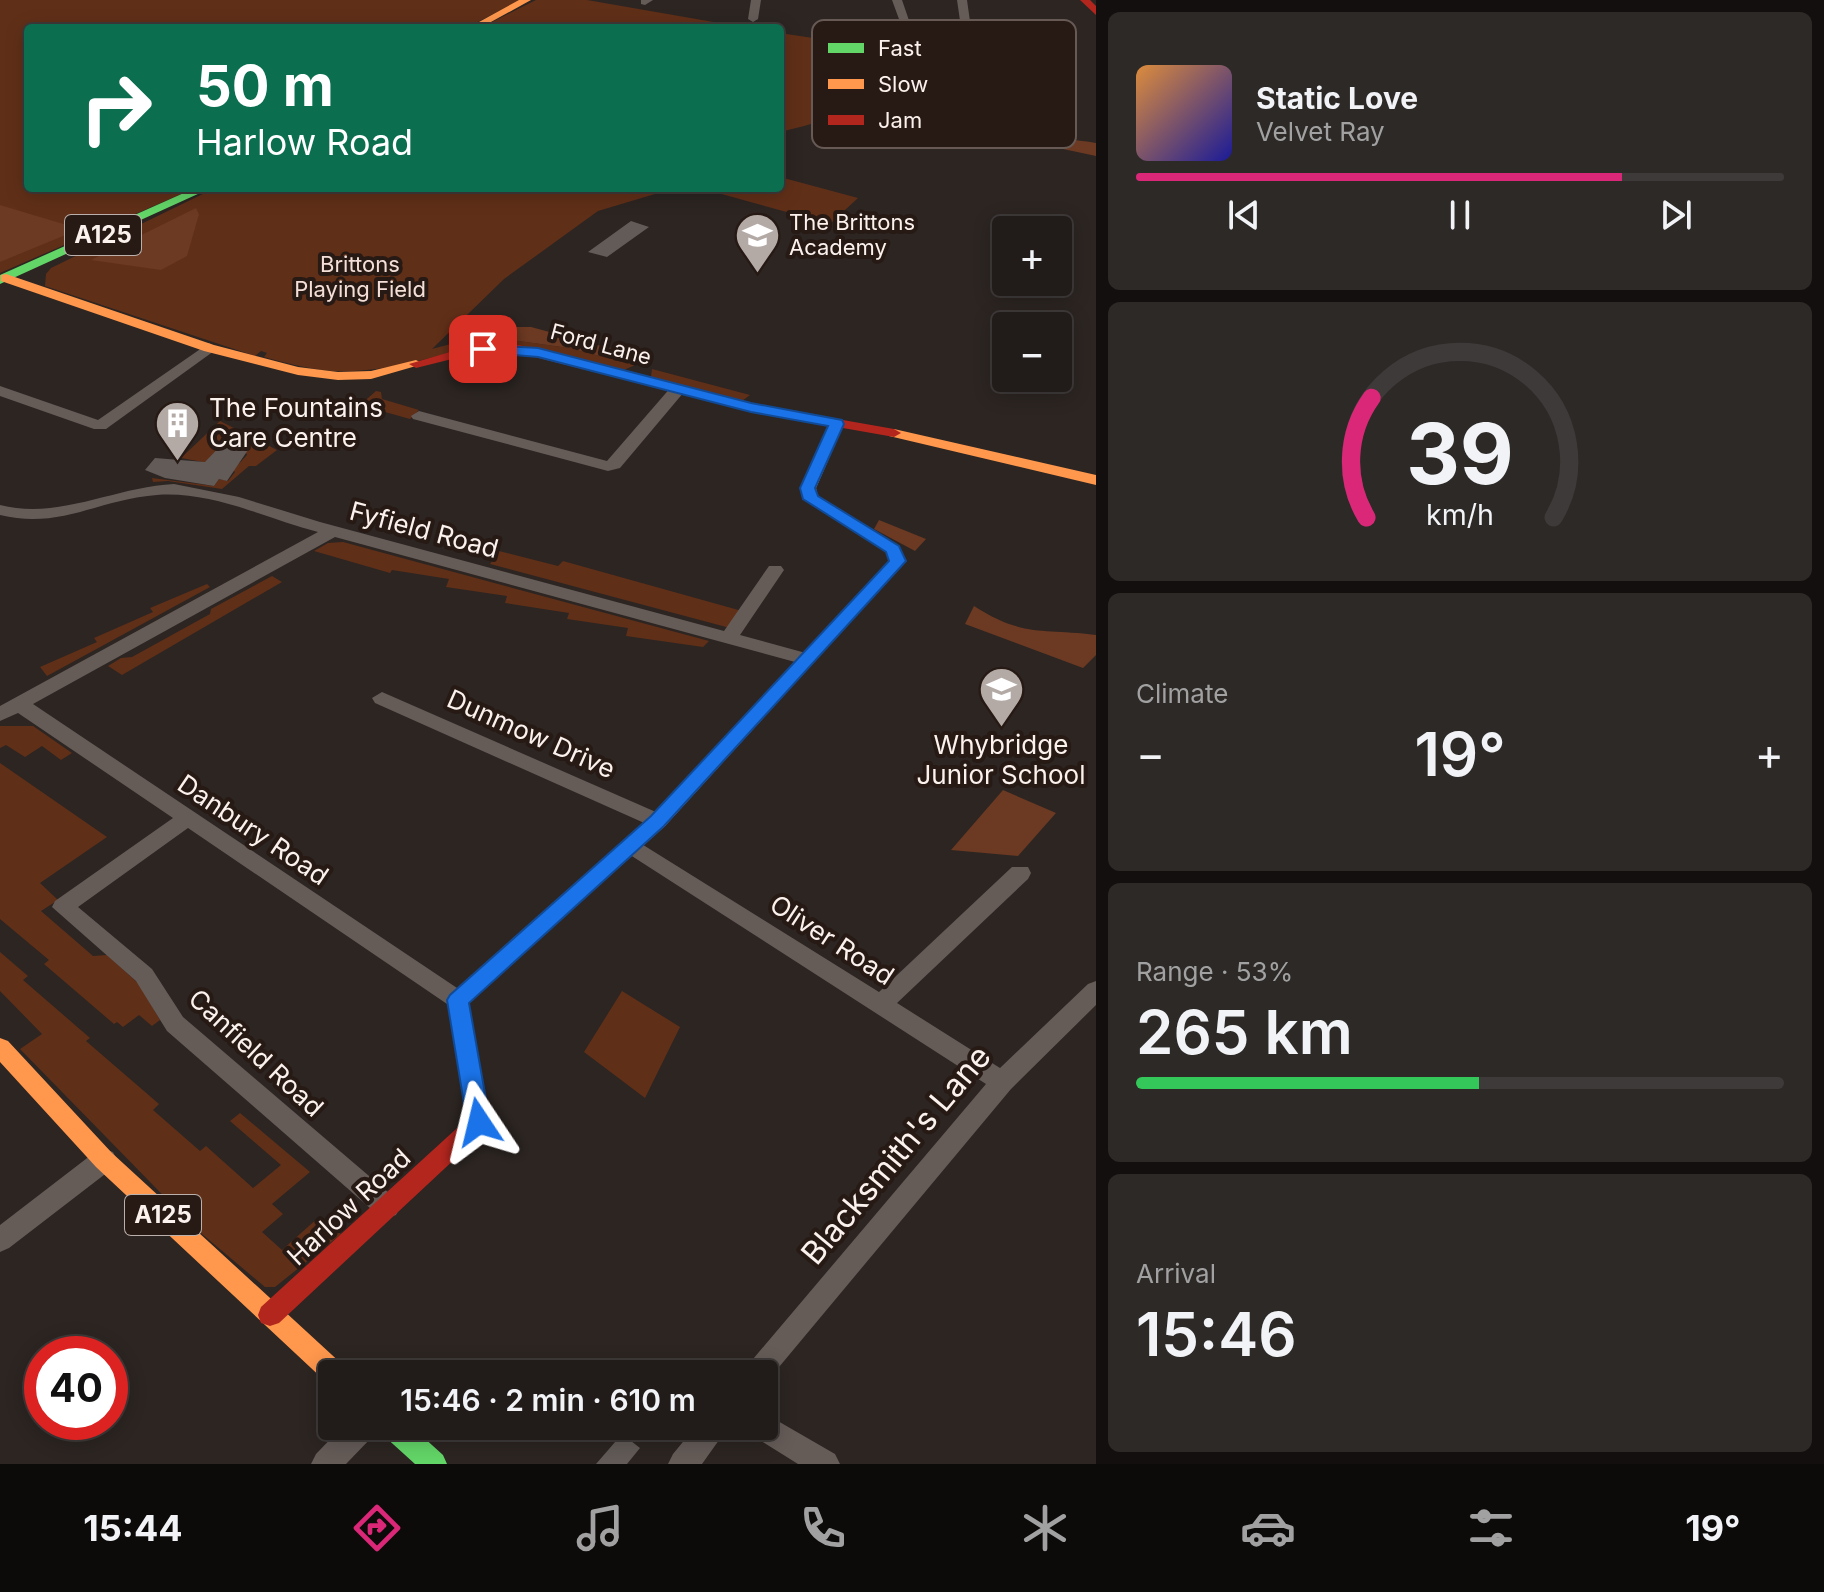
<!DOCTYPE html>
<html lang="en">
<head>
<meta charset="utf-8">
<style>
  body { margin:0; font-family:Inter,sans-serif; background:#2d2927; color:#f1f3f6; height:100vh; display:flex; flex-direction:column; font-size:30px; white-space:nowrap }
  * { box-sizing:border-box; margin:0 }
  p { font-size:26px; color:#a2a1a2 }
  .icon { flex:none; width:44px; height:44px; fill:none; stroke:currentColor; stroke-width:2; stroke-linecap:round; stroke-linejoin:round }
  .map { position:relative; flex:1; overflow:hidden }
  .details { display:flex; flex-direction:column; gap:12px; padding:12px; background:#120f0e; width:728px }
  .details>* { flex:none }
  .guide { position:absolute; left:24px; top:24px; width:760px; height:168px; border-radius:8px; box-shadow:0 4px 20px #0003,0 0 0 2px #3e3a39; background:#0b6e4f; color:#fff; overflow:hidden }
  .buttons { position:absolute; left:992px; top:216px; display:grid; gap:16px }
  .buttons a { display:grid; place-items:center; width:80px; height:80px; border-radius:8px; background:#211c1a; box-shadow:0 4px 20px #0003,0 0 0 2px #3e3a39; font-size:40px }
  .speed { position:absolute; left:24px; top:1336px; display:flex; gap:16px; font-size:40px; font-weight:700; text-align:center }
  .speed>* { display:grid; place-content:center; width:104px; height:104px; border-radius:50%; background:#211c1a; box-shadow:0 4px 20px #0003,0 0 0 2px #3e3a39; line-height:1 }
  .speed .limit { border:12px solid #d22; background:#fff; color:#111 }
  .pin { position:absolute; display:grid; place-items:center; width:68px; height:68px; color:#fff; margin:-34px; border-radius:16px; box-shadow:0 4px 12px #0006 }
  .me { position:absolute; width:88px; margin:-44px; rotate:350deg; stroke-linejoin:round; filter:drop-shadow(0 0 6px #0008) }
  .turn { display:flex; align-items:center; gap:28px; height:168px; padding:0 40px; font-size:36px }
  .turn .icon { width:104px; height:104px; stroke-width:2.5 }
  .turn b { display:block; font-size:56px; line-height:68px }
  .big { font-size:60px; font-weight:600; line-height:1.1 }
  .details .card { flex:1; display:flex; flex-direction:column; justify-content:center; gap:12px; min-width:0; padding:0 28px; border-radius:12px; background:#2d2927 }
  .details .dial { align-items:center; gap:0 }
  .dial svg { height:208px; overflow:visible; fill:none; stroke:#3e3a39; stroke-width:7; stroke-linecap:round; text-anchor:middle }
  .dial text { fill:#f1f3f6; stroke:none }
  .song { display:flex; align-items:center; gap:24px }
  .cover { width:96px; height:96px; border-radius:12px; background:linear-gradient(135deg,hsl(30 70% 55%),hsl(240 70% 35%)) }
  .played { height:8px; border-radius:4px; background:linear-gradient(90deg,#db2777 75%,#3e3a39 75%) }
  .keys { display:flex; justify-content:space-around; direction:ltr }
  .heat { display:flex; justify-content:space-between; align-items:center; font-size:44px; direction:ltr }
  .charge { height:12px; border-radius:6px; background:linear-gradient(90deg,#34c759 53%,#3e3a39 0) }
  .trip { position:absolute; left:318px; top:1360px; width:460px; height:80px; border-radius:8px; background:#211c1a; box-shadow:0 4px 20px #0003,0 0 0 2px #3e3a39; font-weight:600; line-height:80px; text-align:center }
  .tabs { display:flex; height:128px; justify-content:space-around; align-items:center; background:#0d0b0a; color:#a2a1a2 }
  .tabs .icon { width:56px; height:56px }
  .tabs .current { color:#db2777 }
  .tabs b { font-size:36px; color:#f1f3f6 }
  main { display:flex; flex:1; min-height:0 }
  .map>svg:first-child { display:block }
</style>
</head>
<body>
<main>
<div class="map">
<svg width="1096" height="1464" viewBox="0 0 1096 1464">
  <rect width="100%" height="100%" fill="#2c2522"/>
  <path fill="#602f18" d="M0,0H521L466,28H28V188H195L0,273Z
    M536,0H587L748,28H480Z
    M780,33L965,61C906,93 845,117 780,132Z
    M780,177L858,198L830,224L700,188H780Z
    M215,188H675L598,211L504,279L432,349L462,341L485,340L483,345C434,356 382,374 331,371C308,369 286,363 264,357L267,353L261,351L255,356L45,286L46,274L51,268Z
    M504,339L569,348L635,365L624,370L503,345Z
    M652,369L750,395L742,401L651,377Z
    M376,391L381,392L382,399L419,410L410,419L360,405Z
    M220,421L277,450L256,466H249L222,489L168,481L153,482L152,478L214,486L219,479L228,481L235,472L233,470L247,455L243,446L247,441H225L208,463L181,458Z
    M343,542L709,641L703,647L626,636L628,628L567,619L569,613L505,603L507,596L446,587L449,579L392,570L390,573L314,551L328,543Z
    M499,551L558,566L563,561L742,611L730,628L490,564Z
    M272,576L282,582L122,675L108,666L121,658L132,657L210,614L211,609Z
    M207,584L210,587L47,676L40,667L97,642L94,638L153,612L150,608Z
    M0,726H33L72,753L61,760L42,746L25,757L6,745L0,748Z
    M0,763L107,837L40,883L58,900L41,911L93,956L107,955L139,984L160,1020L152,1026L139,1015L123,1027L117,1022L114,1024L44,964L49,960L0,919Z
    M0,952L28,976L23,980L90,1038L86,1041L159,1104L153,1110L200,1151L206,1146L253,1188L281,1165L230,1121L240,1113L310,1172L272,1204L283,1214L262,1232L282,1250L319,1217L341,1234L275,1287H265L196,1229L20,1049L42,1034L0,991Z
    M622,991L680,1027L645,1098L584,1052Z"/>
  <path fill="#6c3922" d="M942,73L941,81L925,93L936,98L938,108L949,119L1014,124C1026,140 1074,138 1096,143V156L866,107Z
    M0,205L80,229L0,262Z
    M196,208L199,214L187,256L161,270L91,260Z
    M512,327H531L642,357L635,365L569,348L504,339Z
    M879,520L926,539L915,551L874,529Z
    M974,606C1024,638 1042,628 1096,635V655L1083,668L965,624Z
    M1003,790L1056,813L1018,856L951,850Z"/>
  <path fill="#625b58" d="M631,221L649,227L607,257L588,252Z
    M225,441L250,447L227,481L219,479L214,486L165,478L145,470L155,458L205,462Z
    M622,1434L640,1448L627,1464H596Z"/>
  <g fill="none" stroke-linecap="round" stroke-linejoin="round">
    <path fill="#655c58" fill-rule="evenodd" d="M641,0H653L645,5L641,4Z
      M751,0H761L758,19L753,22L748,19Z
      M892,0H902L914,35H851V31L855,30H903Z
      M957,0H967L975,57L965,55Z
      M209,343L217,348L214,351L106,429H94L0,396V386L98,420Z
      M678,384L684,386V392L620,468L608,471L413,419L411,416L419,411L607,461L672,386Z
      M174,484L239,497L320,522L724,631L769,566H781L784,570L740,635L813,655L816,659L806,665L335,537L33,704L466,994L470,1000L466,1006L458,1009L450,1006L188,828L78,907L152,969L183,1017L396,1199L400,1207L396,1215L387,1218L378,1215L167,1031L136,981L52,907L55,901L173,818L18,713L0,721V706L318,532C265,518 212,491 157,495C99,499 60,530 0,515V505C60,520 114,487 174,484Z
      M382,692L665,816L669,821L665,826H651L375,703L372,698Z
      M632,838L879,992L1012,867H1028L1031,873L1028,879L897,1003L1000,1068L1088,984L1096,981V1005L1011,1089L764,1385V1374H744L748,1365L986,1084L624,851L621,846L624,841Z
      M104,1149L113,1152L117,1160L113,1168L9,1248L0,1252V1225L95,1152Z
      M764,1413L835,1454L840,1464H798L753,1436L749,1426H764Z
      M343,1426H377L373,1436L346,1464H311L316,1454Z
      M696,1426H729L702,1464H668L673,1454Z"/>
    <path fill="#63d668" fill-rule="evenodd" d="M195,188H211L0,284V275Z
      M379,1426H411L443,1455L447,1464H415L383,1435Z"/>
    <path fill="#ff974d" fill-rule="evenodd" d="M519,0H531L480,28H468Z
      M6,274L214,345L298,367L338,372L371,371L416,360L423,364L371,379L338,380L298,375L204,351L1,281V275Z
      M837,420L844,424L816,488L818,497L899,546L906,561L665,826L515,961L508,963L501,961L498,955L501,949L651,816L890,560L886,552L803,499L800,488L830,424Z
      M894,429L1096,475V485L889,436V430Z
      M0,1038L8,1041L112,1153L344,1366L348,1374H332V1385L326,1382L96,1167L0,1062Z"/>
    <path fill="#b3261e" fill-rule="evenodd" d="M1080,0H1090L1096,6V15Z
      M519,345L758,405L894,429L901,433L894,437L758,413L519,353L464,356L416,368L409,364L464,348Z
      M508,947L515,949L518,955L515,961L469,1003L490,1122L487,1129L279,1323L270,1326L261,1323L258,1315L261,1307L467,1119L447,1000L501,949Z"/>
  </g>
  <path fill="#1a73e8" stroke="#114b97" stroke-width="2" d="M483,345L538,348L751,403L842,420L844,424L815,488L818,496L899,546L906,561L664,826L469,1003L490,1122L487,1129L479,1131L471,1129L467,1122L447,1000L450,995L651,816L889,561L886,552L803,499L800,488L828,426L751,412L538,357L479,352L477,349Z"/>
  <defs>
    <symbol id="school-pin" viewBox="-11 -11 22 30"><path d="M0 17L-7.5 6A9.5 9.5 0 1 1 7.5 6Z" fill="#b3aaa6" stroke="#271914"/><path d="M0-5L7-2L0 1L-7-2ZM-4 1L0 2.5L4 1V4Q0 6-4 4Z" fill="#fff"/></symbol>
    <symbol id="building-pin" viewBox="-11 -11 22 30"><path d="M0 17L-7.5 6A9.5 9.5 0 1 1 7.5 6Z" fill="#b3aaa6" stroke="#271914"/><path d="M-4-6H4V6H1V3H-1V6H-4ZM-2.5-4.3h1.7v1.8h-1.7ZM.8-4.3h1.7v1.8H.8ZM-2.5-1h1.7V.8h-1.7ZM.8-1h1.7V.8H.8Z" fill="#fff"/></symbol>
  </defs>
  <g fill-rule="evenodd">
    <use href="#school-pin" x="732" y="210" width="51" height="69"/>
    <use href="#building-pin" x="152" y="398" width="51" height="69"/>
    <use href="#school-pin" x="976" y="664" width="51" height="69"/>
  </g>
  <g text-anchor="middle" stroke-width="8" stroke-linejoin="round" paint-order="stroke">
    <g font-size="22" fill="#fbf1ed" stroke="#271914" text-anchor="start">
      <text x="789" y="230">The Brittons<tspan x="789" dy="25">Academy</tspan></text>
    </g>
    <g font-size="22" fill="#f3dfd7" stroke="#271914">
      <text x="360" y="272">Brittons<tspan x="360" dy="25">Playing Field</tspan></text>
    </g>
    <g font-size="22" fill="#fbf1ed" stroke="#271914">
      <text transform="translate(601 344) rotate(15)" y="8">Ford Lane</text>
    </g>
    <g fill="#271914" stroke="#bbb0ac" stroke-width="2">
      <rect x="65" y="215" width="76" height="40" rx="6"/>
      <rect x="125" y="1195" width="76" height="40" rx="6"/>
    </g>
    <g font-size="24" font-weight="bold" fill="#fbf1ed">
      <text x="103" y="243">A125</text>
      <text x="163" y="1223">A125</text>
    </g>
    <g font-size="26" fill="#fbf1ed" stroke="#271914" text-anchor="start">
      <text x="209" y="417">The Fountains<tspan x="209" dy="30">Care Centre</tspan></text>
      <text x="1001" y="754" text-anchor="middle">Whybridge<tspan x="1001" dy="30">Junior School</tspan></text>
    </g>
    <g font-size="26" fill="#fbf1ed" stroke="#271914">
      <text transform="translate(424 530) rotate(15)" y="9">Fyfield Road</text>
      <text transform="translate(531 734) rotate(24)" y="9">Dunmow Drive</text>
      <text transform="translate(253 830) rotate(34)" y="9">Danbury Road</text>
      <text transform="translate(832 940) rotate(33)" y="9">Oliver Road</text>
      <text transform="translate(256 1053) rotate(43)" y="9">Canfield Road</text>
      <text transform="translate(349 1207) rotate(-43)" y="9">Harlow Road</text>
    </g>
    <g font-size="32" fill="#fbf1ed" stroke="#271914">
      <text transform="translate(896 1155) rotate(-50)" y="11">Blacksmith's Lane</text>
    </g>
  </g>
  <rect x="812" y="20" width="264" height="128" rx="12" fill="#271914" stroke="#675a55" stroke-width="2"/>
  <rect x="828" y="43" width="36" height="10" fill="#63d668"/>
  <rect x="828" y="79" width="36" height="10" fill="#ff974d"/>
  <rect x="828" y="115" width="36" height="10" fill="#b3261e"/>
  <g font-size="22" fill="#fbf1ed">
    <text x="878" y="56">Fast</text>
    <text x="878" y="92">Slow</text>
    <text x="878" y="128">Jam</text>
  </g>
</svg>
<div class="buttons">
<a>+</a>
<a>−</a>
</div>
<div class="speed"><div class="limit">40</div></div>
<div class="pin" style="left:483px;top:349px;background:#d93025"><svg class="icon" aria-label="arrive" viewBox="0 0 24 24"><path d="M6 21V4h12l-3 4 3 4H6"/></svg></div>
<svg class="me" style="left:479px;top:1122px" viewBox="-20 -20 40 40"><path d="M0-17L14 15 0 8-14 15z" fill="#1a73e8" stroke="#fff" stroke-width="4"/></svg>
<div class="trip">15:46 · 2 min · 610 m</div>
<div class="guide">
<div class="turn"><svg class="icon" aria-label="right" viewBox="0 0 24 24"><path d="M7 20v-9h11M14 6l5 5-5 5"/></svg><div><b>50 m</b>Harlow Road</div></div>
</div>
</div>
<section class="details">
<div class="card">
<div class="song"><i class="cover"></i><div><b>Static Love</b><p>Velvet Ray</p></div></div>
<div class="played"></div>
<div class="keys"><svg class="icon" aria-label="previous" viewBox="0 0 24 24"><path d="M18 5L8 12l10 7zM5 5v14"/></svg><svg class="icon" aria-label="pause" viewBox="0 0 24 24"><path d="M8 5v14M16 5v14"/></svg><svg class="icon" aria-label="next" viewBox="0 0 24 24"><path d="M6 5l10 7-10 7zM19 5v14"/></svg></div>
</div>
<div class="card dial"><svg viewBox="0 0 100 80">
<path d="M14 69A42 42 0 1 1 86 69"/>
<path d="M14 69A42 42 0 0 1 16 23" stroke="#db2777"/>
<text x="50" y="56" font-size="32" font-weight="700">39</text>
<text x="50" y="72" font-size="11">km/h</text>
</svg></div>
<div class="card"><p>Climate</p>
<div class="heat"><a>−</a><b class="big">19°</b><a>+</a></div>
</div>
<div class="card"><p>Range · 53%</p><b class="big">265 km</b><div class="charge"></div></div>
<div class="card"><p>Arrival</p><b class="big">15:46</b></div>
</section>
</main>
<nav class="tabs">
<b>15:44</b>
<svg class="icon current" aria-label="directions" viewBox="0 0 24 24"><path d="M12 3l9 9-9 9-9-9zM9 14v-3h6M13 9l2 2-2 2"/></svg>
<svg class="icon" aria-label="music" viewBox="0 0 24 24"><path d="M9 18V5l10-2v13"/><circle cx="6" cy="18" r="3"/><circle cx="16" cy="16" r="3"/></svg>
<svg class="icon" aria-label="phone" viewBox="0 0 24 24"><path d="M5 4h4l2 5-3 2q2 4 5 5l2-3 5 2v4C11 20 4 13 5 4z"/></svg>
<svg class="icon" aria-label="climate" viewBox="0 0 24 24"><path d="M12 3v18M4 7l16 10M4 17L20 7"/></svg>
<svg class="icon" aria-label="car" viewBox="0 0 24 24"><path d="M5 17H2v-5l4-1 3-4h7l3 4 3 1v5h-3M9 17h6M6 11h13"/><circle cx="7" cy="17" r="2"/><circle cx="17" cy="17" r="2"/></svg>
<svg class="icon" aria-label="filters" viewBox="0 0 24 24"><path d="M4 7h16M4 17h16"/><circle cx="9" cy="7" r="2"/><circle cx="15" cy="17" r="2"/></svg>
<b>19°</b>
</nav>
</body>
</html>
